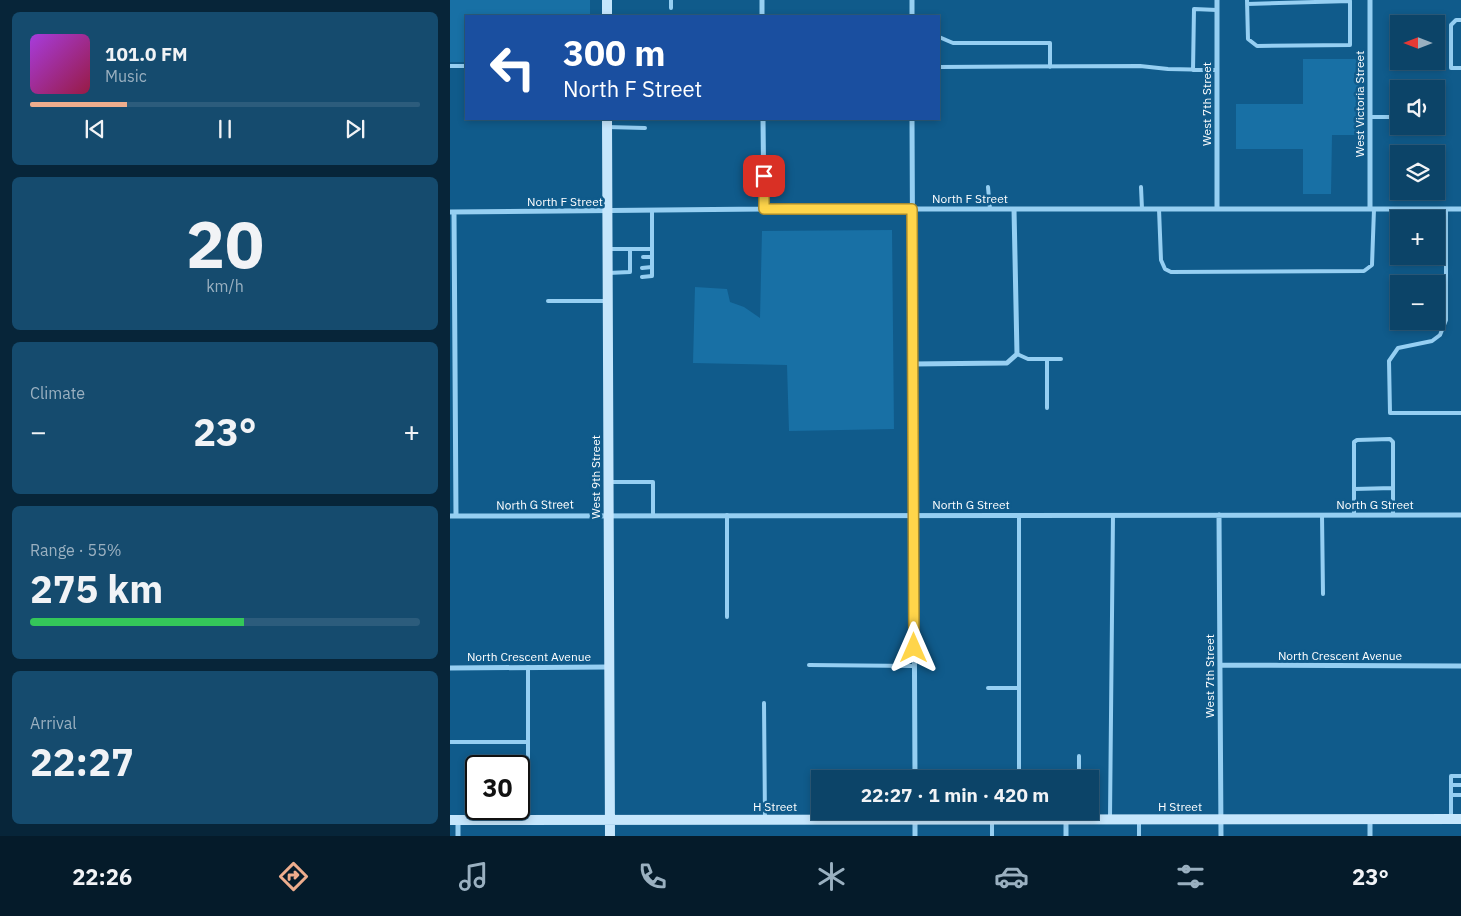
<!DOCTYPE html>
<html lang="en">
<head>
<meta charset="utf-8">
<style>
  body { margin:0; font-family:"IBM Plex Sans",sans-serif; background:#154b6e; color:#f1f3f6; height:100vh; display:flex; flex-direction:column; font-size:19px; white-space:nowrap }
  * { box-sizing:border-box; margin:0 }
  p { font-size:16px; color:#9ab0c0 }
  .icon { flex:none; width:28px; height:28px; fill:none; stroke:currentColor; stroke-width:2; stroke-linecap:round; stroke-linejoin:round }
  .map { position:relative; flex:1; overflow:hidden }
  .sheet { display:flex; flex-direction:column; gap:12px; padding:12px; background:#072539; width:450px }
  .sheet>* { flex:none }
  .banner { position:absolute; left:15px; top:15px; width:475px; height:105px; border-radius:0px; box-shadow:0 2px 8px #0003,0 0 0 1px #2c5c7c; background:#1a4fa0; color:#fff; overflow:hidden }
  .needle { width:32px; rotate:270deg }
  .buttons { position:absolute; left:940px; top:15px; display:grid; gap:10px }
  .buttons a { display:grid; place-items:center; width:55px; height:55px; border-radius:0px; background:#0c4468; box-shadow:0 2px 8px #0003,0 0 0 1px #2c5c7c; font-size:25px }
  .speed { position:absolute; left:15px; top:755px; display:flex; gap:10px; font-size:25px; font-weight:700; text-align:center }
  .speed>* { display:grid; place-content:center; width:65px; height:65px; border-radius:50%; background:#0c4468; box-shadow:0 2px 8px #0003,0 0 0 1px #2c5c7c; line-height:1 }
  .speed .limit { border:2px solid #111; border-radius:8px; background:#fff; color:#111 }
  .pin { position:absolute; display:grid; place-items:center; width:42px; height:42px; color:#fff; margin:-21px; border-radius:10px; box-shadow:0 2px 8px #0006 }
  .me { position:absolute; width:55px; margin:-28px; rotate:0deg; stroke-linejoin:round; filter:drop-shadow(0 0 4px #0008) }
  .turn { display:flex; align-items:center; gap:18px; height:105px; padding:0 15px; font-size:22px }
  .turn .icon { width:65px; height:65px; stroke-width:2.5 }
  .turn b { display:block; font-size:35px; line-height:42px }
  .big { font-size:38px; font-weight:700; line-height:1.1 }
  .sheet .widget { flex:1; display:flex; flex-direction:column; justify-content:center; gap:8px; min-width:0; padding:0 18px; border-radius:8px; background:#154b6e }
  .sheet .dial { align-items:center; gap:0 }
  .dial b { font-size:65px; line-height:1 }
  .song { display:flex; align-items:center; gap:15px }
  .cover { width:60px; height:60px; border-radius:8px; background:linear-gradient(135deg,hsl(280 70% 55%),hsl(340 70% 35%)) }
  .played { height:5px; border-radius:2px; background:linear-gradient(90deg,#eead8d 25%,#2c5c7c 25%) }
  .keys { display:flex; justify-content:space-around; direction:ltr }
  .heat { display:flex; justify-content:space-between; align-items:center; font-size:28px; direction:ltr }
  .charge { height:8px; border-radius:4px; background:linear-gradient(90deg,#34c759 55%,#2c5c7c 0) }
  .trip { position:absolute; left:361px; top:770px; width:288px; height:50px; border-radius:0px; background:#0c4468; box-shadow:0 2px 8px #0003,0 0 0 1px #2c5c7c; font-weight:700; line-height:50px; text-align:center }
  .menu { display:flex; height:80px; justify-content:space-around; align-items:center; background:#051b2a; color:#9ab0c0 }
  .menu .icon { width:35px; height:35px }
  .menu .selected { color:#eead8d }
  .menu b { font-size:22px; color:#f1f3f6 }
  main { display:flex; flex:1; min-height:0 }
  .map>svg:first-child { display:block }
</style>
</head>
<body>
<main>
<section class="sheet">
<div class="widget">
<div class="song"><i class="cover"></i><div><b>101.0 FM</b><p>Music</p></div></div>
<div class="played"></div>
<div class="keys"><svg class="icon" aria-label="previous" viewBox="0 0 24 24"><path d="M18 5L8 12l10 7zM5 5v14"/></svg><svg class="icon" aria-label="pause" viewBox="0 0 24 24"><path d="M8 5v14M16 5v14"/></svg><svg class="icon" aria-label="next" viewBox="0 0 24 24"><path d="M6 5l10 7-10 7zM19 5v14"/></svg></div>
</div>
<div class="widget dial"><b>20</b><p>km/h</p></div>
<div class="widget"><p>Climate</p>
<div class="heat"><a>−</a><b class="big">23°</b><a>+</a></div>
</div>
<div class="widget"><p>Range · 55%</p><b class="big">275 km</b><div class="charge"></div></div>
<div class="widget"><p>Arrival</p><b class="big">22:27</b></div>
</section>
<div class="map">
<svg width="1011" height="836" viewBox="0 0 1011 836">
  <rect width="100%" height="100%" fill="#105b8b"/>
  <path fill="#1870a5" d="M0,0H140V16H16V62H0Z
    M853,59H910L911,135H882L881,194H853V149H786V104H853Z
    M442,230L444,429L339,431L337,365L243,363L245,287L277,289L280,302L294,307L310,318L312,231Z"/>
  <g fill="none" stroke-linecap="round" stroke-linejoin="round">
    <path stroke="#96cff2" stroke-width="4" d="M797,0L798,39L807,46L900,45V1L797,4
      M221,8V0
      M1011,20H1006L1001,25V68H1011
      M489,37L503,43H600V67
      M0,66H16
      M489,67L690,66L718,69L767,70
      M743,70L744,9L767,10
      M920,117H949
      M157,127L195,128
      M538,187L540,209
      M691,187L692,209
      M709,209L711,260L715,269L721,272L914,271L922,265L924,209
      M996,209V320L990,335L982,341L948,348L939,361L940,413H1011
      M180,249H202
      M193,257H202
      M192,268L202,267
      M158,273L180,272V249H158
      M192,277L202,276V211
      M98,301H158
      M567,354L578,359H611
      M597,360V408
      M161,482H203V515
      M904,489L943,488
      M277,515V617
      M569,515V779
      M872,515L873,594
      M904,515V442L907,440L940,439L943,442V515
      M359,665L464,666
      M538,688H569
      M314,703L315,820
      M0,742H78
      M629,756V779
      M1001,785H1011
      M1001,795H1011
      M660,817L663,515
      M1001,817V776H1011
      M78,820V667
      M689,821V836
      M542,836V821"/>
    <path stroke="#96cff2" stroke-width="5" d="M312,0V16
      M462,0V16
      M313,119L314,209
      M462,119L465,779
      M767,209V0
      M920,209V0
      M0,212L314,209H1011
      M4,212L6,516
      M463,364L557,363L567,354L564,209
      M769,515L771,836
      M0,516L1011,515
      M770,665L1011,666
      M0,668L158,667
      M465,811V836
      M8,836V820
      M616,836V819
      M920,836V819"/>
    <path stroke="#c5e6fc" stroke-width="10" d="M157,0V16
      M157,119L160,836
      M0,820L1011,819"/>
  </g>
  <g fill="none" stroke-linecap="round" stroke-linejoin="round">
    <defs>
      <path id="route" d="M314,176V209H462L464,648"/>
    </defs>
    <use href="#route" stroke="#a68a30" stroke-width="12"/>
    <use href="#route" stroke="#ffd54a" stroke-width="9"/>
  </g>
  <g text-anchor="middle" stroke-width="5" stroke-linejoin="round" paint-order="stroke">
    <g font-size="12" fill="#fff" stroke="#105b8b">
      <text transform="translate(757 104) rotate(-90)" y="4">West 7th Street</text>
      <text transform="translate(910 104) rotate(-90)" y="4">West Victoria Street</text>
      <text x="520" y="203">North F Street</text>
      <text x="115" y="206">North F Street</text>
      <text transform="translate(146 477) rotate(-90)" y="4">West 9th Street</text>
      <text transform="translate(85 505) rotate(-1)" y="4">North G Street</text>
      <text x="521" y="509">North G Street</text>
      <text x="925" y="509">North G Street</text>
      <text x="890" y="660">North Crescent Avenue</text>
      <text x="79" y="661">North Crescent Avenue</text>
      <text transform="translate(760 676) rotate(-90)" y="4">West 7th Street</text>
      <text x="325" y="811">H Street</text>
      <text x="730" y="811">H Street</text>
    </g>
  </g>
</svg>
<div class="buttons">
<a><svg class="needle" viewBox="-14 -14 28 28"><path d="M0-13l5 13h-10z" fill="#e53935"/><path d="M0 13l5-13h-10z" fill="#9ab0c0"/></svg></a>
<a><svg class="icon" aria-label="sound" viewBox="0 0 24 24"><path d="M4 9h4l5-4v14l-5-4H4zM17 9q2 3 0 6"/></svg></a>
<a><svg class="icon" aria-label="layers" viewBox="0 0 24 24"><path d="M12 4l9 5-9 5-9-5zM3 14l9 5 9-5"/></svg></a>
<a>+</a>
<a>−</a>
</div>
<div class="speed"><div class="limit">30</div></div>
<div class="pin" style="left:314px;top:176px;background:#d93025"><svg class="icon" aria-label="arrive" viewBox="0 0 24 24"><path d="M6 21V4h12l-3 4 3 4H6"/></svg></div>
<svg class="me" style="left:464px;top:648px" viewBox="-20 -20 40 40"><path d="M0-17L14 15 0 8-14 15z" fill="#ffd54a" stroke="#fff" stroke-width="4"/></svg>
<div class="trip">22:27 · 1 min · 420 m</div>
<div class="banner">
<div class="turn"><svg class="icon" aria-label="left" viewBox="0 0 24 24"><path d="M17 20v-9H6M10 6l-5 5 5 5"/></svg><div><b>300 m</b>North F Street</div></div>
</div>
</div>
</main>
<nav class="menu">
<b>22:26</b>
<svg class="icon selected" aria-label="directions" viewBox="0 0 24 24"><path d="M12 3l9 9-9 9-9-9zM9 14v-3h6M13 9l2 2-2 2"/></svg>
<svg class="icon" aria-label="music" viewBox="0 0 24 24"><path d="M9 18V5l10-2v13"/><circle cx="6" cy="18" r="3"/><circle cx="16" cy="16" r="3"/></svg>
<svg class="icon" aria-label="phone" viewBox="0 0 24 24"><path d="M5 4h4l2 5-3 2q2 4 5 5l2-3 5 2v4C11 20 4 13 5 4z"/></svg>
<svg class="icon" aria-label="climate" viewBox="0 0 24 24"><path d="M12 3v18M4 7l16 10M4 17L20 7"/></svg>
<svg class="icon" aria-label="car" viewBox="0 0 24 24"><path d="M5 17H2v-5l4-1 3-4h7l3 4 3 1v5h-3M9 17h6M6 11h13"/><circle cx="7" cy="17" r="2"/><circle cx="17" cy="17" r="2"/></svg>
<svg class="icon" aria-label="filters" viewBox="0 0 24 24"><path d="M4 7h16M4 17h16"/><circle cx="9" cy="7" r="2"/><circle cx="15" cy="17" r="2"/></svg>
<b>23°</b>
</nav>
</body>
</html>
